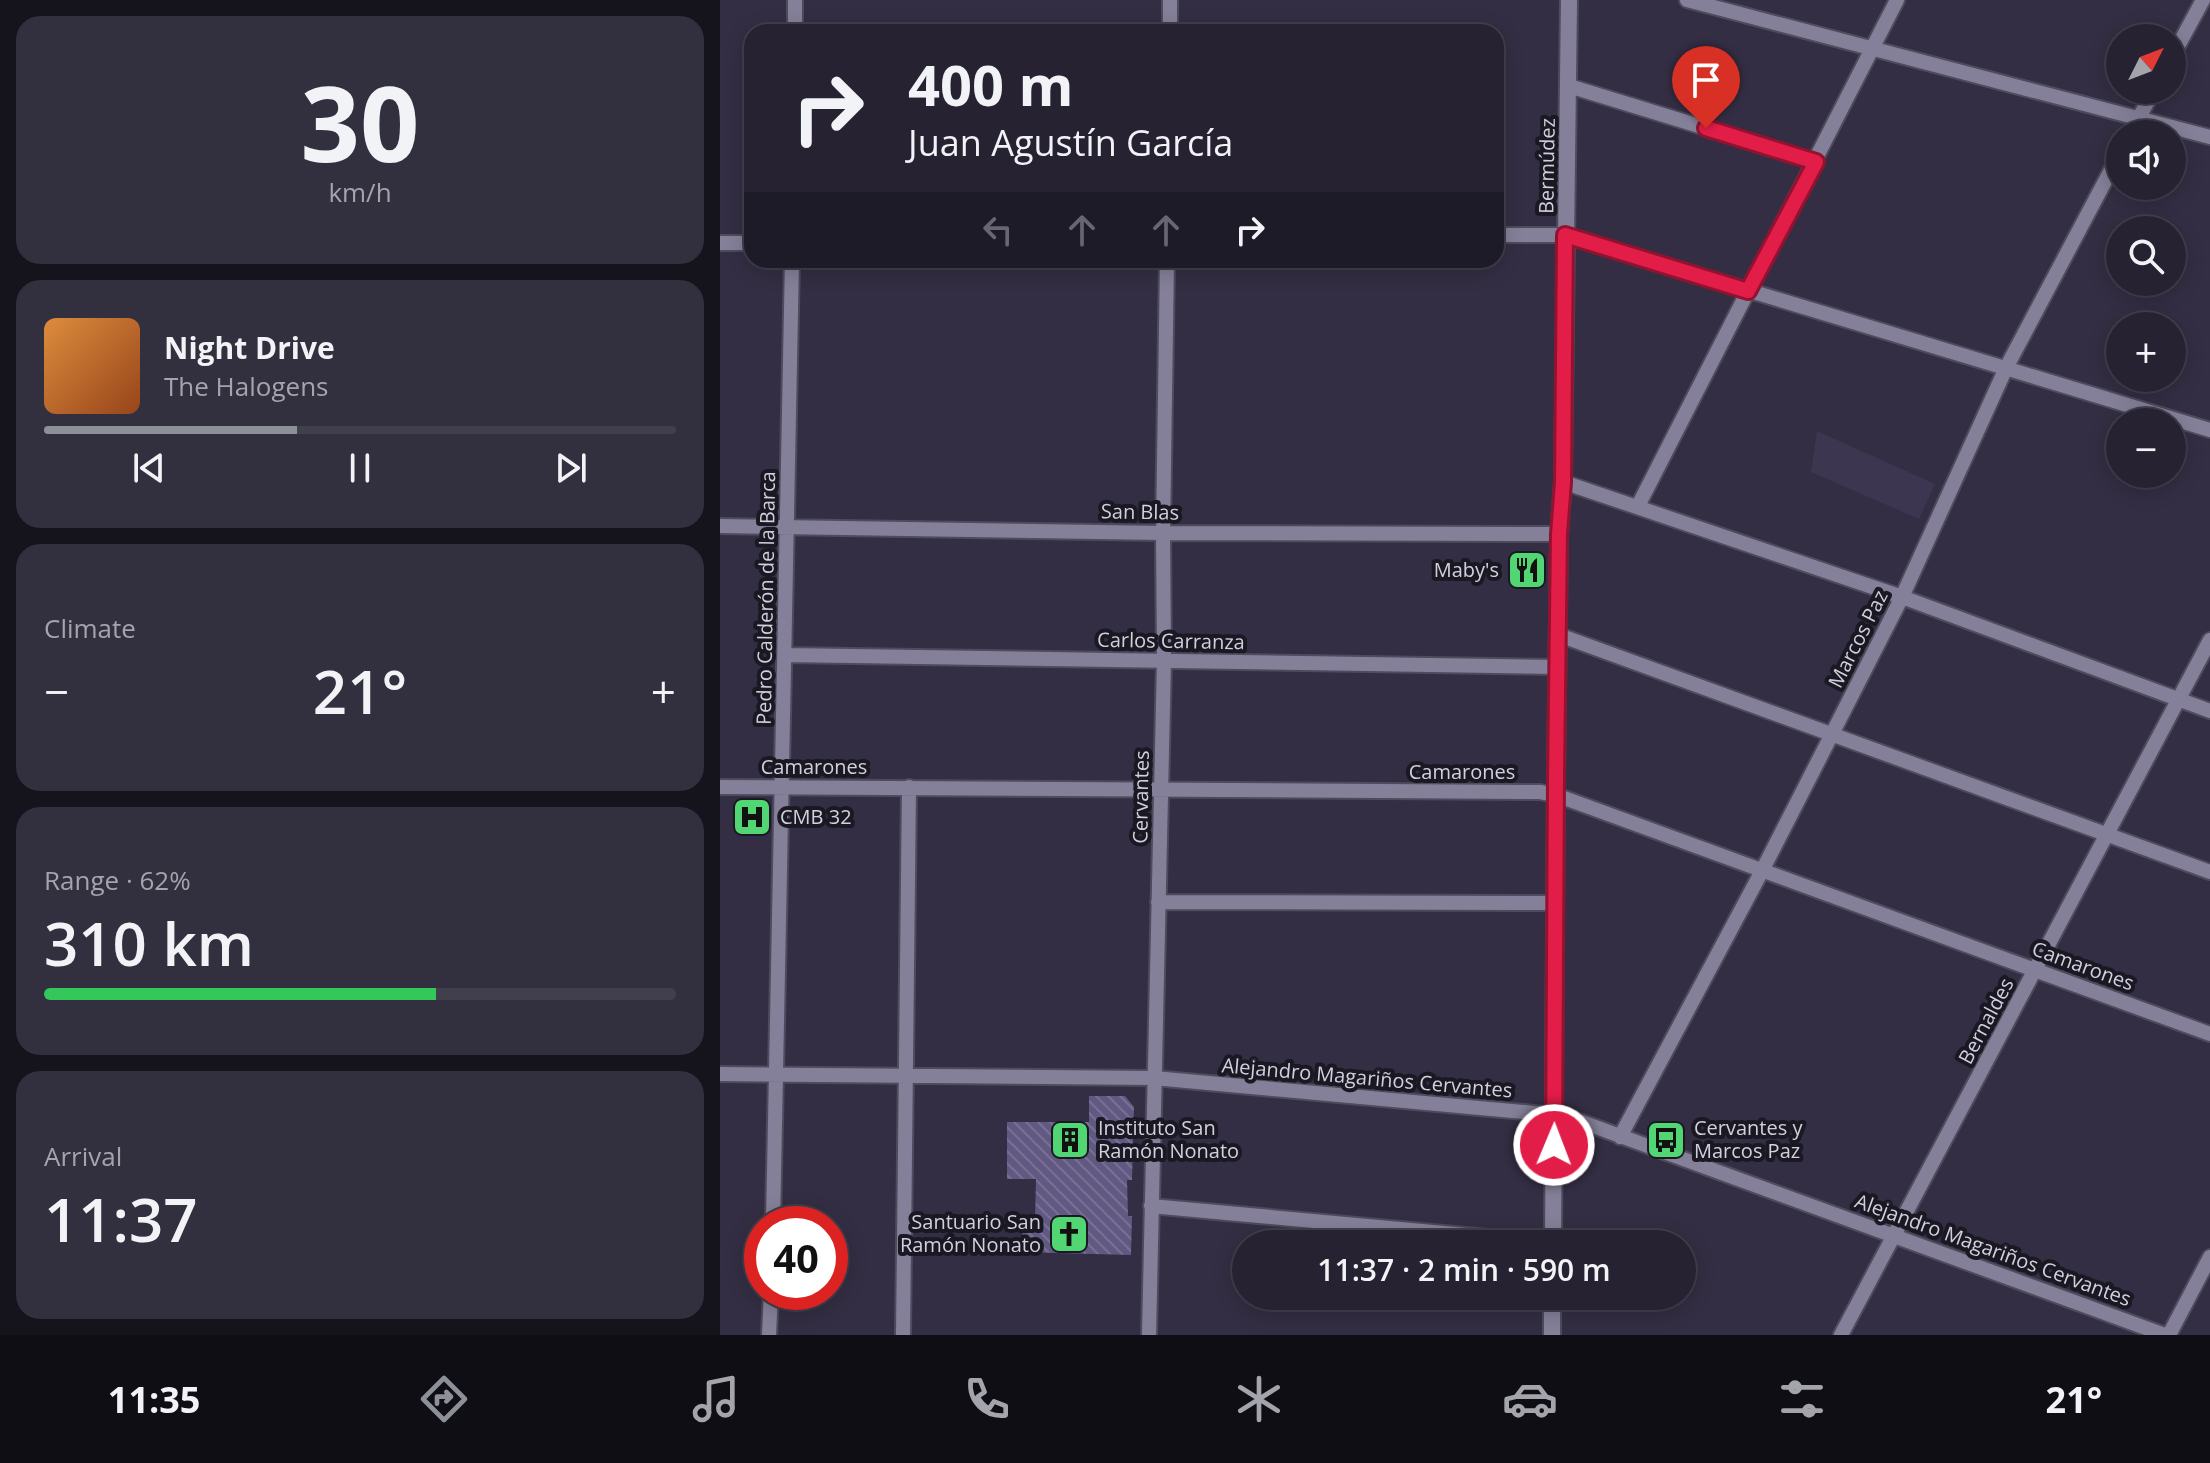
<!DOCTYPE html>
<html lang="en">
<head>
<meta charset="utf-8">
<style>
  body { margin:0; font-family:"Open Sans",sans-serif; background:#322f3e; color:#f1f3f6; height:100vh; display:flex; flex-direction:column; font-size:30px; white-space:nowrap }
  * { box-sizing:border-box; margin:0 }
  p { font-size:26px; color:#a4a4ac }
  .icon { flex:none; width:44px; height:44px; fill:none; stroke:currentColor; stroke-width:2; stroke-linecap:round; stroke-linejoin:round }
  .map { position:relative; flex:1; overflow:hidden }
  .sheet { display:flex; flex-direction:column; gap:16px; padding:16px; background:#15131c; width:720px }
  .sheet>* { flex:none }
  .hud { position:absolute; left:24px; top:24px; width:760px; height:244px; border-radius:24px; box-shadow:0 4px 20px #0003,0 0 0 2px #423f4d; background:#262232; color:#f1f3f6; overflow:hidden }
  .needle { width:52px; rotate:48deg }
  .tools { position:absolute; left:1386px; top:24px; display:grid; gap:16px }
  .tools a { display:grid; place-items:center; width:80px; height:80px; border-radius:50%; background:#262232; box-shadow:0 4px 20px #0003,0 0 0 2px #423f4d; font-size:40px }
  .speed { position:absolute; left:24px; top:1206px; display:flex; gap:16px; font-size:40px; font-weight:700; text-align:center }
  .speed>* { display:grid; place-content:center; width:104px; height:104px; border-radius:50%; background:#262232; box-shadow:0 4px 20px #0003,0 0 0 2px #423f4d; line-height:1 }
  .speed .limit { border:12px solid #d22; background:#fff; color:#111 }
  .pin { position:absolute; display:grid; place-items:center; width:68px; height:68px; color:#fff; margin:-82px -34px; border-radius:50% 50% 50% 0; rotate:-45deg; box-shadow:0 0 8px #0007 }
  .pin .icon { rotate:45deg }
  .me { position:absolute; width:88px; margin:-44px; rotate:1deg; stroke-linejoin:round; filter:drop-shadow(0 0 6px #0008) }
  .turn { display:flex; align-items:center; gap:28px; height:168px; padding:0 32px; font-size:36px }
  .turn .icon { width:104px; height:104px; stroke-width:2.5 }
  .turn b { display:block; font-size:56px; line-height:68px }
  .lanes { display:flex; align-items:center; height:76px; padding:0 32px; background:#0003; justify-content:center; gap:40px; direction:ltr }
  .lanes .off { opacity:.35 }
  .big { font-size:60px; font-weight:600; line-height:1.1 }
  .sheet .card { flex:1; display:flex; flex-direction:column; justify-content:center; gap:12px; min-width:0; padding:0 28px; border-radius:24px; background:#322f3e }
  .sheet .dial { align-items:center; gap:0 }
  .dial b { font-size:104px; line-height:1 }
  .song { display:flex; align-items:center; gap:24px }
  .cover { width:96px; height:96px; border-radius:12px; background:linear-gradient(135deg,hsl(30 70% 55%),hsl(20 70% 35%)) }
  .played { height:8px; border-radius:4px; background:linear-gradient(90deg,#8c9099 40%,#423f4d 40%) }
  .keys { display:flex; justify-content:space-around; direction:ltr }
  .heat { display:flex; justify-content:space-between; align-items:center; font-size:44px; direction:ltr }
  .charge { height:12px; border-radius:6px; background:linear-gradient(90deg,#34c759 62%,#423f4d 0) }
  .trip { position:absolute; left:512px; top:1230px; width:464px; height:80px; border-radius:40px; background:#262232; box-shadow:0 4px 20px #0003,0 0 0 2px #423f4d; font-weight:600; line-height:80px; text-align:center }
  .dock { display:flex; height:128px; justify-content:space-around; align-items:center; background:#0f0e14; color:#a4a4ac }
  .dock .icon { width:56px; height:56px }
  .dock .current { color:#8c9099 }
  .dock b { font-size:36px; color:#f1f3f6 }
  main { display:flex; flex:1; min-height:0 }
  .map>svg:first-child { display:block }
</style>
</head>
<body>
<main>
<section class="sheet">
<div class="card dial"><b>30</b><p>km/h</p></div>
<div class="card">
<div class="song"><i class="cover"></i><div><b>Night Drive</b><p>The Halogens</p></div></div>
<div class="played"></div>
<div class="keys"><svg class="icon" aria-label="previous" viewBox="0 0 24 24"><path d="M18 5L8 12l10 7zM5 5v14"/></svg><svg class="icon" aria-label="pause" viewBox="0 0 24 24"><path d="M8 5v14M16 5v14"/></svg><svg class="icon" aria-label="next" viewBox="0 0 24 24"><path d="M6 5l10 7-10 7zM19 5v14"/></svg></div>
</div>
<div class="card"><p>Climate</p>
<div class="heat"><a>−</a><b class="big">21°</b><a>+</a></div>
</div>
<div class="card"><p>Range · 62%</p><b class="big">310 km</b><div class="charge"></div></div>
<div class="card"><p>Arrival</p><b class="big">11:37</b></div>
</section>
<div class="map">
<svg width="1490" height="1335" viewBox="0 0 1490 1335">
  <defs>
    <pattern id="building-back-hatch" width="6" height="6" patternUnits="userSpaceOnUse" patternTransform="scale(2)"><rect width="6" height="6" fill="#625983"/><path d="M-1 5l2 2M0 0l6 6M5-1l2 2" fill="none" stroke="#787094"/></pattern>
  </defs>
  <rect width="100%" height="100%" fill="#332e43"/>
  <path fill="#3c3651" d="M1097,431L1215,484L1199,519L1091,472Z"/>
  <path fill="url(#building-back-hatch)" d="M369,1096H405L414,1107L412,1180H407L408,1216H412L411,1255L302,1252L303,1219L315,1220L316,1179H287V1122H369Z"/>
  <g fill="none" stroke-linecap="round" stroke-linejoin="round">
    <defs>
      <path id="minor" d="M967,0L1490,137
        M75,32V0
        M450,32V0
        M1452,57L1483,0
        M849,86L1096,162
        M1410,134L1434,90
        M776,235H845L1490,430
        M0,243H32
        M843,482L1182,597L1490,711
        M918,506L1177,0
        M0,526L443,533L839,534
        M839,635L1490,872
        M65,655L837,667
        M0,787L820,792L836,795L1490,1034
        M438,902L835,903
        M0,1074L434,1078L835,1115L862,1122L1445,1335
        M900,1137L1043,869L1182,597L1286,368L1400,153
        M431,1206L833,1243
        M53,1224L72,260
        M49,1335L51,1292
        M183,1335L189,787
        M429,1335L444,660L443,533L447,260
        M1121,1335L1490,640
        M1449,1335L1490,1257"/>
      <path id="tertiary" d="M833,1244L836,776L839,534L843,482L849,0
        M832,1335V1296"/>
    </defs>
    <use href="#minor" stroke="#4f4a5c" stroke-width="18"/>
    <use href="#tertiary" stroke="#4f4a5c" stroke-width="20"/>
    <use href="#minor" stroke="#848099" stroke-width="14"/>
    <use href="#tertiary" stroke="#848099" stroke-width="16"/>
  </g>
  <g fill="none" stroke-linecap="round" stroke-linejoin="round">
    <defs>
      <path id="route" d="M834,1145L836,776L839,534L843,482L845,235L1028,291L1096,162L986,128"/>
    </defs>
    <use href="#route" stroke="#92132f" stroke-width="20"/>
    <use href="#route" stroke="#e11d48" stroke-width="14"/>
  </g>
  <defs>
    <symbol id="restaurant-square" viewBox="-11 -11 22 22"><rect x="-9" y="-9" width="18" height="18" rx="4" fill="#52d673" stroke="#1a1822"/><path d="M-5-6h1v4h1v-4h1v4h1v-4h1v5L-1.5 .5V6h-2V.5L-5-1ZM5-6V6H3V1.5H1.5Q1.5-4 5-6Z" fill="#111"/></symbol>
    <symbol id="hospital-square" viewBox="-11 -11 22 22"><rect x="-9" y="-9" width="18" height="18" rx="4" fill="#52d673" stroke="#1a1822"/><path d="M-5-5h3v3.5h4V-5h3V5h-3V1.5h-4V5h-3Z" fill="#111"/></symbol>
    <symbol id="building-square" viewBox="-11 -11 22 22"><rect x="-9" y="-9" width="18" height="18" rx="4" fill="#52d673" stroke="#1a1822"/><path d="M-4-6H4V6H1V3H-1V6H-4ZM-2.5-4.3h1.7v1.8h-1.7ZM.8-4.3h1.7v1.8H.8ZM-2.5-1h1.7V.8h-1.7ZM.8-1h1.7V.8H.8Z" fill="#111"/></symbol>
    <symbol id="bus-square" viewBox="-11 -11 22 22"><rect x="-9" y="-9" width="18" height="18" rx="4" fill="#52d673" stroke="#1a1822"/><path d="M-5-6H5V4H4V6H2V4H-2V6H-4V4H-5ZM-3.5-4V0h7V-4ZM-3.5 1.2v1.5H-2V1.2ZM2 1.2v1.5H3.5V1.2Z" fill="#111"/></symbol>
    <symbol id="church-square" viewBox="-11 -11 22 22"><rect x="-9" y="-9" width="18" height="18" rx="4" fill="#52d673" stroke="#1a1822"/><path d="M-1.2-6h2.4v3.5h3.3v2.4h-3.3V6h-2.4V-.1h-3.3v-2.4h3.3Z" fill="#111"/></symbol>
  </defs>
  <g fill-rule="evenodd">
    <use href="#restaurant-square" x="785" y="548" width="44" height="44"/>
    <use href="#hospital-square" x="10" y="795" width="44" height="44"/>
    <use href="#building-square" x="328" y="1118" width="44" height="44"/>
    <use href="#bus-square" x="924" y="1118" width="44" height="44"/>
    <use href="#church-square" x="327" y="1212" width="44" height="44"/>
  </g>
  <g text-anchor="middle" stroke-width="8" stroke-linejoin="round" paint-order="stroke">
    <g font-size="20" fill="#d3d0de" stroke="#1a1822">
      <text transform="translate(827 166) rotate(-89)" y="7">Bermúdez</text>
      <text transform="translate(420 512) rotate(1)" y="7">San Blas</text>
      <text transform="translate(46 598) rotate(-89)" y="7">Pedro Calderón de la Barca</text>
      <text transform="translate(1138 639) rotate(-63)" y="7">Marcos Paz</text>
      <text transform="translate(451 641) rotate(1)" y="7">Carlos Carranza</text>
      <text x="94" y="774">Camarones</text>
      <text x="742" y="779">Camarones</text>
      <text transform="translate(421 797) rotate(-89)" y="7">Cervantes</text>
      <text transform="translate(1363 966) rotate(20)" y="7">Camarones</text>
      <text transform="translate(1266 1021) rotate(-62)" y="7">Bernaldes</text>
      <text transform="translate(647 1078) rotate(5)" y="7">Alejandro Magariños Cervantes</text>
      <text transform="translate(1273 1250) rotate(20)" y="7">Alejandro Magariños Cervantes</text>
    </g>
    <g font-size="20" fill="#d3d0de" stroke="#1a1822" text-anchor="start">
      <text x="779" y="577" text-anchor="end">Maby's</text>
      <text x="60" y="824">CMB 32</text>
      <text x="378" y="1135">Instituto San<tspan x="378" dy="23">Ramón Nonato</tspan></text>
      <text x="974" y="1135">Cervantes y<tspan x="974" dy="23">Marcos Paz</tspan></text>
      <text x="321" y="1229" text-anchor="end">Santuario San<tspan x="321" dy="23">Ramón Nonato</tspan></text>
    </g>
  </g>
</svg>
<div class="tools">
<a><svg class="needle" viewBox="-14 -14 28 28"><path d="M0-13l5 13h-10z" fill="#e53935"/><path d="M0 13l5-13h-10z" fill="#a4a4ac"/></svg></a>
<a><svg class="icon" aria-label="sound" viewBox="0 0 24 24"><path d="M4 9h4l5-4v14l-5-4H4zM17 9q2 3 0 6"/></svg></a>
<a><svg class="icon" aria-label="search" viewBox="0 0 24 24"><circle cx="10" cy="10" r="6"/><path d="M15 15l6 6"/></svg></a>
<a>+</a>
<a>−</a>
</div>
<div class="speed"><div class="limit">40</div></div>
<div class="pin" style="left:986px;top:128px;background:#d93025"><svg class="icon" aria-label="arrive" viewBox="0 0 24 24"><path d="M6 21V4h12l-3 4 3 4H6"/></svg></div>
<svg class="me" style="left:834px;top:1145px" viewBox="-20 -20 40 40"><circle r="17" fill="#e11d48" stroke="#fff" stroke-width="3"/><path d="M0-11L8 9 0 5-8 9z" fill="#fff"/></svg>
<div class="trip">11:37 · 2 min · 590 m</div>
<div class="hud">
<div class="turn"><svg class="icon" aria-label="right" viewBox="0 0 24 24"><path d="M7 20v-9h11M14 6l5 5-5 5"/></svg><div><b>400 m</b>Juan Agustín García</div></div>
<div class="lanes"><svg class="icon off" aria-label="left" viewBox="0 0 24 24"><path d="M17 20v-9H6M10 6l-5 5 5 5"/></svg><svg class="icon off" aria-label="ahead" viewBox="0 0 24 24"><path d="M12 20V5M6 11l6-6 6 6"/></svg><svg class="icon off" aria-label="ahead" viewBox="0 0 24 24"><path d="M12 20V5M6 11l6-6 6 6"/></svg><svg class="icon" aria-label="right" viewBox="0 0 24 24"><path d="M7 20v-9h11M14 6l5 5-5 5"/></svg></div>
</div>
</div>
</main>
<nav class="dock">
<b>11:35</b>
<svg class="icon current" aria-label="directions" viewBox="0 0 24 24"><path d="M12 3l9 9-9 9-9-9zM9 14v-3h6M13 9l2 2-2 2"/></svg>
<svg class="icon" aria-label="music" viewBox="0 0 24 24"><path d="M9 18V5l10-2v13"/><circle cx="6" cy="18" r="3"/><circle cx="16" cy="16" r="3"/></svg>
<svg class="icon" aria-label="phone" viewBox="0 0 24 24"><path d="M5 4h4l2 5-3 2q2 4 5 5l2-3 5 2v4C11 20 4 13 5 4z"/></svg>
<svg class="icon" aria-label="climate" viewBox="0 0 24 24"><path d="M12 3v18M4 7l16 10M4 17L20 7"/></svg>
<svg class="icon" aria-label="car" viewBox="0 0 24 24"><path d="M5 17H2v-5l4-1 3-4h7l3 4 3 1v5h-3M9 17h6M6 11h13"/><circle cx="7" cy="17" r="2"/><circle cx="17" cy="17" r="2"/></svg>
<svg class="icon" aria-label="filters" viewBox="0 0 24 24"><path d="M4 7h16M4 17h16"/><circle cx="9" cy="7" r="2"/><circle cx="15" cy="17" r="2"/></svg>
<b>21°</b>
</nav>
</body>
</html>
